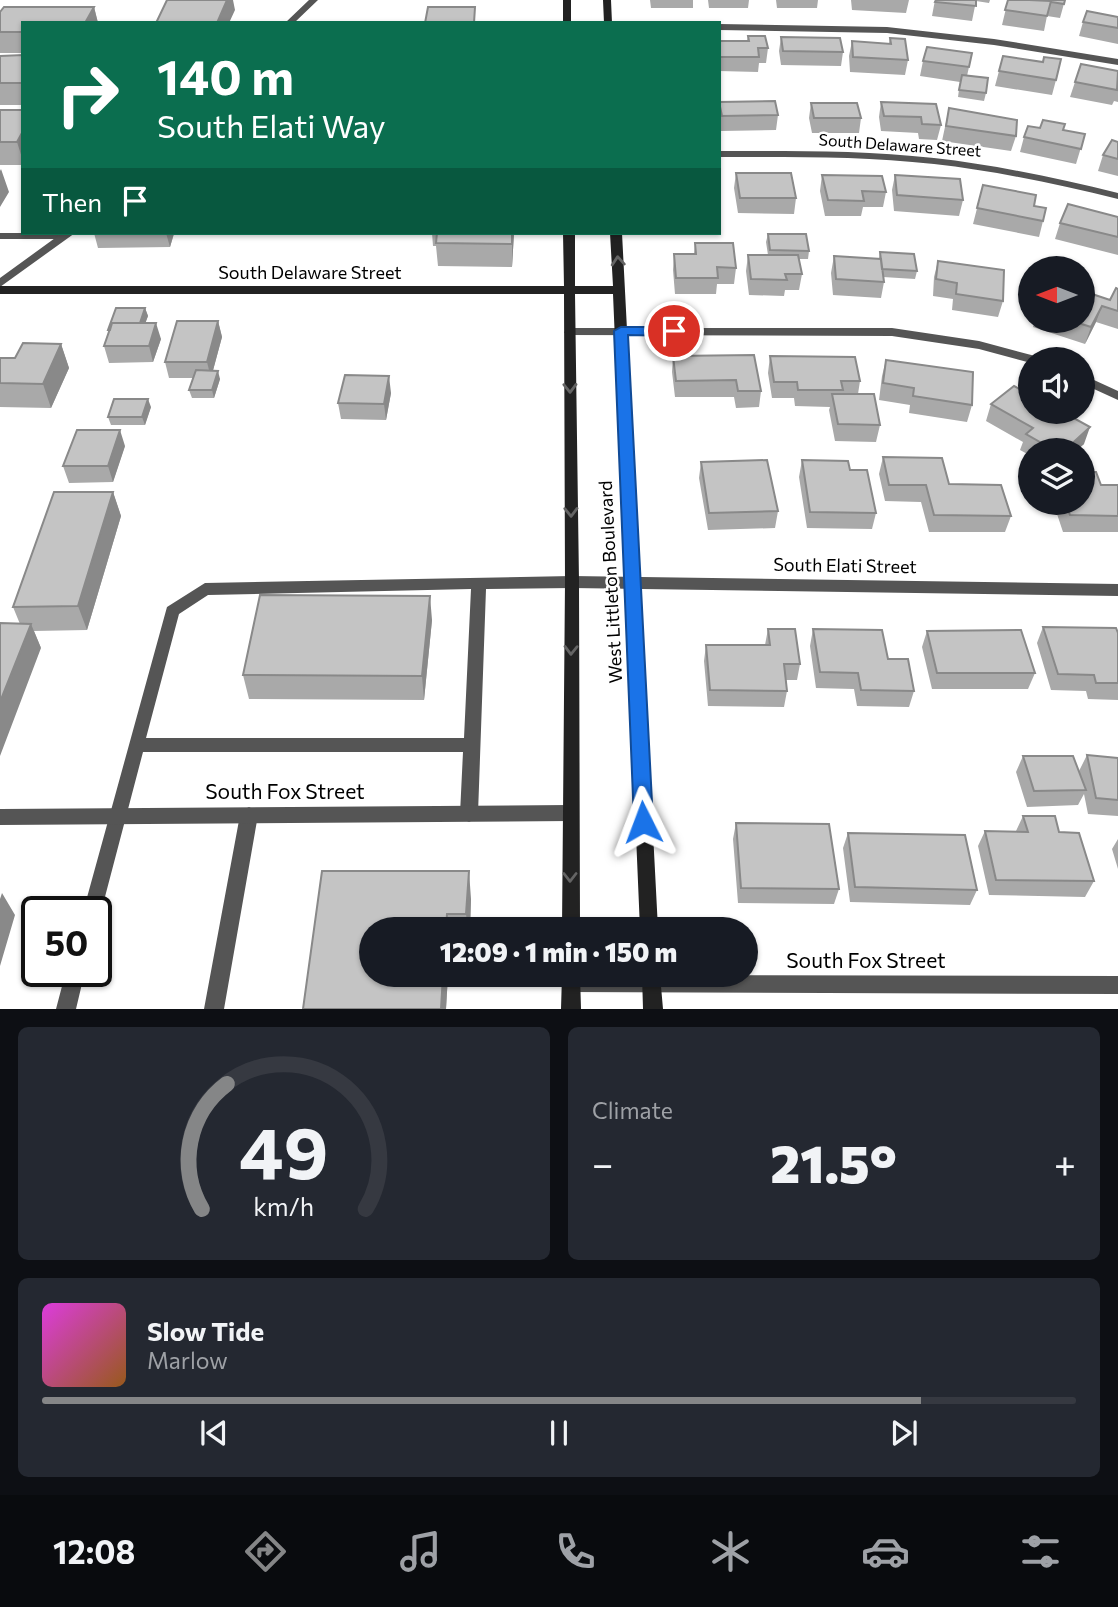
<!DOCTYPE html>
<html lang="en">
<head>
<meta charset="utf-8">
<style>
  body { margin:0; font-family:Commissioner,sans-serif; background:#242831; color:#f1f3f6; height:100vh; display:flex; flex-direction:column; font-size:26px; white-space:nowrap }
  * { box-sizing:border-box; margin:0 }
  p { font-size:23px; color:#9ea1a6 }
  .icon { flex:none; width:38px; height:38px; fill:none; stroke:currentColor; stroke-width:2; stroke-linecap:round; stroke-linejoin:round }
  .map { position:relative; height:1009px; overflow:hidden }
  .details { display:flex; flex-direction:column; gap:18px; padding:18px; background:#0d0f14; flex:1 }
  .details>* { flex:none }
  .guide { position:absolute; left:21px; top:21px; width:700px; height:214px; border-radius:0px; box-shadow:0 2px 5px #0004; background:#0b6e4f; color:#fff; overflow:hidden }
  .needle { width:46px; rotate:270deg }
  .tools { position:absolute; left:1018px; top:256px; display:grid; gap:14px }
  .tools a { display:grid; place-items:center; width:77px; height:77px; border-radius:50%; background:#171b24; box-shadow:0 2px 5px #0004; font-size:35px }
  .speed { position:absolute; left:21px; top:896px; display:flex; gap:14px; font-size:35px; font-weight:700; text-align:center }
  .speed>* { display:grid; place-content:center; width:91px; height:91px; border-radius:50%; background:#171b24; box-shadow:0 2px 5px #0004; line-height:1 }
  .speed .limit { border:4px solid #111; border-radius:10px; background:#fff; color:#111 }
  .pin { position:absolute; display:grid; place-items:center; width:60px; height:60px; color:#fff; margin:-30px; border:4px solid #fff; border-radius:50%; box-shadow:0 2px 7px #0007 }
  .me { position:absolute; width:77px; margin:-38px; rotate:357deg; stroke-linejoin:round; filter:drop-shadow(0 0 5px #0008) }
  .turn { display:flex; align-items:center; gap:24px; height:147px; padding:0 21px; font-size:32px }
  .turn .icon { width:91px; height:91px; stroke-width:2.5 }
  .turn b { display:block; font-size:49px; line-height:60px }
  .then { display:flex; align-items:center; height:66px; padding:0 21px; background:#0003; gap:14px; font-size:26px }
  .big { font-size:52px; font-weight:800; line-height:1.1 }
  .details .card { flex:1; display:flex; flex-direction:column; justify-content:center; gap:10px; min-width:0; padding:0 24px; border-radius:10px; background:#242831 }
  .details .dial { align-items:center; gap:0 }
  .dial svg { height:182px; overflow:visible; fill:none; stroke:#363941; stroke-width:7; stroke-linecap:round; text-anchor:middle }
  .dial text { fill:#f1f3f6; stroke:none }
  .song { display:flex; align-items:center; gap:21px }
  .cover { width:84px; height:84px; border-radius:10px; background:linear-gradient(135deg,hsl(300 70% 55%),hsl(30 70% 35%)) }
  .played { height:7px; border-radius:4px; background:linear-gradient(90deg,#858687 85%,#363941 85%) }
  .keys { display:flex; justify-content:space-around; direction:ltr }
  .heat { display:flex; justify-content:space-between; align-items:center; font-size:38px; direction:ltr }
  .details .tiles { flex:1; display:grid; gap:18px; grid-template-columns:1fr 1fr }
  .card:last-child { grid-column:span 2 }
  .trip { position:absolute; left:359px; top:917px; width:399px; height:70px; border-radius:35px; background:#171b24; box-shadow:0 2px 5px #0004; font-weight:800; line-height:70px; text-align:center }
  .dock { display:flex; height:112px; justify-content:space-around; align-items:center; background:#090b0e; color:#9ea1a6 }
  .dock .icon { width:49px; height:49px }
  .dock .active { color:#858687 }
  .dock b { font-size:32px; color:#f1f3f6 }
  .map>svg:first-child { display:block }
</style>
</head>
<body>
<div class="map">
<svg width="1118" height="1009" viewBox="0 0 1118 1009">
  <rect width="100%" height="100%" fill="#fff"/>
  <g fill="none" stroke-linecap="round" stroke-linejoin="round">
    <path fill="#555" fill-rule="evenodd" d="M0,233H64L70,236L64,239H0Z
      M572,576L577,578L579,582L577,586L572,588L486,589L478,814L475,819L469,822L463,819L460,814L463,752H143L101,912L96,919V912H83L167,607L205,583ZM471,589L464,738H146L179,614L208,595Z
      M249,807L255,810L258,815L224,1009H204L240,815L243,810Z
      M66,971H85L76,1009H56Z"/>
    <path fill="#555" fill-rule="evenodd" d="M309,0H318L294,23H285Z
      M719,24L887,27L994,39L1118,59V65L994,45L887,33L719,30Z
      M719,151C791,151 862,150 934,158C996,165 1057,178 1118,193V199C1057,184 996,171 934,164C862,156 791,157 719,157Z
      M62,233H75L0,287V278Z
      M570,328H892L979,341L1035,356L1037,359H1031V363L979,349L892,336L566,335L564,332Z
      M1083,375L1118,391V400L1083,384Z
      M572,576L1118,584V596L572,588L567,586L565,582L567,578Z
      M570,805L576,808L579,813L576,818L570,821L0,825V809Z
      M569,975L1118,976V994L571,992L564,990L561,983L564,976Z"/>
    <path fill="#222" fill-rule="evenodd" d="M563,0H571V23H563Z
      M603,0H611L612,23H604Z
      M563,233H575V286H613L610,233H622L658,929H640L613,294H575L579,582L580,929H562L565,582L564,294H0V286H564Z
      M562,975H580L581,1009H561Z
      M642,975H660L663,1009H643Z"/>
  </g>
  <path fill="#a9a9a9" d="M650,0H693V8H651Z
    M708,0H749L748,8H709Z
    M776,0H818L817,8H777Z
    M851,0H909L906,13L852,10Z
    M935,0H990L989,3L976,1L972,21L932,16Z
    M1008,0L1050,1L1065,0L1060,18L1047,16L1044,31L1002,25Z
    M94,7L98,23H23V53H0V12Z
    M1118,17V44L1079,36L1083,22Z
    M748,36L768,48L766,63H759L758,72L719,71V41H747Z
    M781,37L843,52L841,66L781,65L779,51Z
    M890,38L908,60L905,75L850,72L849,56L852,41L889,44Z
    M972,53L967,76L986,93L984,101L958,97L960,82L920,76L923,61Z
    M23,55V105H0V56Z
    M1003,56L1056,80L1052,95L995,86Z
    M1081,64L1118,71V102L1114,101L1112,105L1070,97Z
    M719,102L778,115L776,130L721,131L719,123Z
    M881,102L941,125L937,140L919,139L918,133L881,131L879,117Z
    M811,103L861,118L859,133H812L809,118Z
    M949,108L1016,136L1011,151L942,141Z
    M0,110H23V165H0Z
    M1040,128L1064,130L1085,134L1076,164L1020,152L1024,137Z
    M1118,142V176L1098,171L1103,155Z
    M736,173L796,198L794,214L738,213L734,188Z
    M822,175L886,192L883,207H863L861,216H825L820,191Z
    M895,175L963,200L959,216L894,211L892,190Z
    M983,185L1034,206L1043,221L1039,237L973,224Z
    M1118,217V255L1055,239L1060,223Z
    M94,233H174V234L170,247L98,248Z
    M432,233H514L512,267L438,266L436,246H433Z
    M768,234L809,251L808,259H799L802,274L799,290H785L784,296L749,295L746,271L748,255H768L766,242Z
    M695,243L736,268L734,284H717L716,294H675L673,270L674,254H694Z
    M880,252L917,271L915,279L883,277L884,282L881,298L833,295L831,273L834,256L879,259Z
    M938,261L1003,301L998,317L952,310L953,299L933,296L934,277Z
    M1118,289V329L1096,322L1085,344L1033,327L1035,320H1083L1110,300Z
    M145,308L148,316L145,323L161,339L153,362L109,363L104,346L109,332L108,330Z
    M218,321L222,337L213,370L220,379L214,398H192L189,390L194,378H169L165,362Z
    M61,344L69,368L51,408L0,407V358H15Z
    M673,356L761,391L759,407L736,408L734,397H675L672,372Z
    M770,356L860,381L858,394L880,425L876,442L835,441L829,410L830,407L795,406L794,398H772L768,373Z
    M886,360L972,405L967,422L909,413L910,405L879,400L882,376Z
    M391,393L386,420L341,419L338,403Z
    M991,404L1084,444L1077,450H1031V456L1020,450L1023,442L986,421Z
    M151,407L145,425H111L108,417Z
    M125,446L113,482L69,483L63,466Z
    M883,457L949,484L1011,516L1005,532H929L921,502L885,501L879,474Z
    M802,460L850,470L876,513L872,529L807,528L799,477Z
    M701,462L778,511L775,528L708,530L699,478Z
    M1101,485H1118V532H1063L1053,502H1083Z
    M113,492L121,516L87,630L34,631L41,648L20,624L13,607Z
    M432,620L424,700L249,699L243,675Z
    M1043,627L1118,633V700L1088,699L1086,691L1051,690L1037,643Z
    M768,629L800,664L797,680H786L787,691L784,707L708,706L704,661L706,645H765Z
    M813,629L888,659L914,691L909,707L857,706L854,689L816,688L810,646Z
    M927,631L1035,673L1028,689H932L922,647Z
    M1087,755L1118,758V816L1088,814L1084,794L1078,805L1027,807L1016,772L1023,756L1079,771Z
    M1023,816L1059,832L1094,881L1085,897L989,895L978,846L985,831H1016Z
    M736,823L839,889L834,904L738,903L733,839Z
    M848,833L977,890L970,905L850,902L843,848Z
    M1118,839V869L1112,849Z
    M322,871L471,899L470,929H371V975H448L446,1009H303Z"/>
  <path fill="#898989" d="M227,0H233L235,10L229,23H217Z
    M94,7L98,23H85Z
    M23,131V161L17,142Z
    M1,169L9,192L0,207V171Z
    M166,233H174L170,247Z
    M512,233H514L512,267Z
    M1102,306L1096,322L1085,344L1091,327Z
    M145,308L148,316L140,338L138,330Z
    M218,321L222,337L211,378L207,362Z
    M156,323L161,339L153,362L149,346Z
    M61,344L69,368L51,408L43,384Z
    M218,371L220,379L214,398L212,390Z
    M389,376L391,393L386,420L384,404Z
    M148,399L151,407L145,425L142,417Z
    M1090,427L1084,444L1077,450H1065Z
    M120,430L125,446L113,482L108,466Z
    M113,492L121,516L87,630L78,606Z
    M430,596L432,620L424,700L422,676Z
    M31,624L41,648L0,756V702Z
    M469,871L471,899L470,929H468L466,914Z
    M2,893L15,915L0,966V899Z
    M443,975H448L446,1009H441Z"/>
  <path fill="#c4c4c4" stroke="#898989" stroke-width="2" d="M167,0H227L217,23H156Z
    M936,0H976V6L935,2Z
    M1008,0H1029L1051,1L1047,16L1005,10Z
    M1051,0H1065L1064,4L1051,2Z
    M4,7H94L85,23H23V32H0V12Z
    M428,7H475L474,23H425Z
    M1087,11L1118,17V28L1083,22Z
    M748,36H765L768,48H758L759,57H719V41H749Z
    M781,37L840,38L843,52L783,51Z
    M890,38L905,39L908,60L853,57L852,41L891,44Z
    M927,47L972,53L969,67L923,61Z
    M23,55V83H0V56Z
    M1003,56L1043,62L1044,57L1061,59L1056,80L999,71Z
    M1081,64L1118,71L1117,90L1075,82Z
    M962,75L988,78L986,93L959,90Z
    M775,101L778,115L722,116L719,102Z
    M881,102L936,104L941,125L922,124L921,117L884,116Z
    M811,103H857L861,118H814Z
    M949,108L1017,120L1016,136L946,126Z
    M0,110H23V131L17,142H0Z
    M1043,120L1065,124L1063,130L1085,134L1081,149L1024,137L1028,126L1040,128Z
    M1112,140L1118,142V159L1103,155Z
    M736,173H791L796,198H740Z
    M822,175L882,176L886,192L862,191L864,201L828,200Z
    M895,175L960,179L963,200L897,195Z
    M983,185L1036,195L1034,206L1046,208L1043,221L977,208Z
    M1068,204L1118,217V237L1060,223Z
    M437,233H512V244L436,243Z
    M768,234H806L809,251L770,250Z
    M695,243H733L736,268L717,267L718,278H676L674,254H696Z
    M880,252L914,254L917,271L882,269Z
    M748,255H798L802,274H785L787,280L751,279Z
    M834,256L881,259L884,282L836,279Z
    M938,261L1004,270L1003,301L956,294L957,283L936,279Z
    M1116,288L1118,289V311L1102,306L1091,327L1069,320H1083V291L1110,300Z
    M116,308H145L140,323H112L110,330H108Z
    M177,321H218L207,362H165Z
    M112,323H156L149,346H104Z
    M23,343L61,344L43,384L0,383V358H15Z
    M754,355L761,391H738L736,380L676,381L673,356Z
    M770,356L855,357L860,381H841L843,390H798L797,382H774Z
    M886,360L973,372L972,405L913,396L914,388L883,383Z
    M196,370L218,371L212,390H189Z
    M345,375L389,376L384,404L338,403Z
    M1014,386L1031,395V411H1061L1090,427L1065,450H1054L1026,434L1033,428L991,404Z
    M832,394H874L880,425L838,424Z
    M114,399H148L142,417H108Z
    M77,430H120L108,466H63Z
    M883,457L942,458L949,484L1001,485L1011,516L934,515L926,485H889Z
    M767,460L778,511L709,513L701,462Z
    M802,460L848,461L850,470H867L876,513L810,512Z
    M1083,472H1096L1101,485H1118V516L1070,515L1065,502H1083Z
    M54,492H113L78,606L13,607Z
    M260,595L430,596L422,676L243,675Z
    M0,623L31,624L0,702Z
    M1043,627L1116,628L1118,633V683H1096L1094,675L1058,674Z
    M768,629H795L800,664H784L787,691L710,690L706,645H770Z
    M813,629L882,630L888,659H908L914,691L861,690L858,673L820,672Z
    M1021,630L1035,673H937L927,631Z
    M1087,755L1118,758V800L1096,798Z
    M1023,756H1073L1086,790L1034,791Z
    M1023,816H1055L1059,832L1079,833L1094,881L996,880L985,831L1028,832Z
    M736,823L829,824L839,889L741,888Z
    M848,833L965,835L977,890L855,887Z
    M322,871H469L466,914H447L446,929H371V975H443L441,1009H303Z"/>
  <defs><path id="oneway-chevron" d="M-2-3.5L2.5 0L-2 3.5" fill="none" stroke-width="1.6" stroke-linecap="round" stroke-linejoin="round" transform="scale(1.75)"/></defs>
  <g stroke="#646464">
    <use href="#oneway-chevron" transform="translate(618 261) rotate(-94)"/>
    <use href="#oneway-chevron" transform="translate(570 388) rotate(89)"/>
    <use href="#oneway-chevron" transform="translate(571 512) rotate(89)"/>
    <use href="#oneway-chevron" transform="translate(571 650) rotate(91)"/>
    <use href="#oneway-chevron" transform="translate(570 877) rotate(90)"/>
  </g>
  <path fill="#1a73e8" stroke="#114b97" stroke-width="2" d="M621,327H674L681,331L674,336L628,335L653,822L650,828L643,831L636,828L634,822L614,331Z"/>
  <g text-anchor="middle" stroke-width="5" stroke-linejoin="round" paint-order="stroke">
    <g font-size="16" fill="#000" stroke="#fff">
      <text transform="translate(900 145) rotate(4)" y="6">South Delaware Street</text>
    </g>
    <g font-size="18" fill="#000" stroke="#fff">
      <text x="310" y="279">South Delaware Street</text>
      <text transform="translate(845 566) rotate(1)" y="6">South Elati Street</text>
      <text transform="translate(611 582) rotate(-93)" y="6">West Littleton Boulevard</text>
    </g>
    <g font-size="21" fill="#000" stroke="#fff">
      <text x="285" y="799">South Fox Street</text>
      <text x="866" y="968">South Fox Street</text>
    </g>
  </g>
</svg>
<div class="tools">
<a><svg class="needle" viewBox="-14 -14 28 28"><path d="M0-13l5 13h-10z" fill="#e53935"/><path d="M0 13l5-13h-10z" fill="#9ea1a6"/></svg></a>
<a><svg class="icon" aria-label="sound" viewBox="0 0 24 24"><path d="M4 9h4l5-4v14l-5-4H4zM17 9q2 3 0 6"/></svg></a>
<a><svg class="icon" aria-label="layers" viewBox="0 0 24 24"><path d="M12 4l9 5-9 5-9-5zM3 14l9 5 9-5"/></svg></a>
</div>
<div class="speed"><div class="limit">50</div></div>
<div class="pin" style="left:674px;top:331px;background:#d93025"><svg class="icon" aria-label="arrive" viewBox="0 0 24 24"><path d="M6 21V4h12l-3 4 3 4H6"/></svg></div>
<svg class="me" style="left:643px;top:822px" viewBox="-20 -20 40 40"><path d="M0-17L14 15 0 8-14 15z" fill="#1a73e8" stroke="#fff" stroke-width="4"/></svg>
<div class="trip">12:09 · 1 min · 150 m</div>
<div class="guide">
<div class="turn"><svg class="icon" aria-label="right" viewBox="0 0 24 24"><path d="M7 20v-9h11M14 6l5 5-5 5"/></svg><div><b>140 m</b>South Elati Way</div></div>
<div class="then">Then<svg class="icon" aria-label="arrive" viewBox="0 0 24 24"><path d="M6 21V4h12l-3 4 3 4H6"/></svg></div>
</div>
</div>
<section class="details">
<div class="tiles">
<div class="card dial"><svg viewBox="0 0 100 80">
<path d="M14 69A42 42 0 1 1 86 69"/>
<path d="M14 69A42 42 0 0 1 25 14" stroke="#858687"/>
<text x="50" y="56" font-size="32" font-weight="700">49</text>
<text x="50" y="72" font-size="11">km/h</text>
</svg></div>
<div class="card"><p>Climate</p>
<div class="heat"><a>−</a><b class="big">21.5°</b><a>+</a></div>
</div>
<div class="card">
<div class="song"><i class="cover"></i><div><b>Slow Tide</b><p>Marlow</p></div></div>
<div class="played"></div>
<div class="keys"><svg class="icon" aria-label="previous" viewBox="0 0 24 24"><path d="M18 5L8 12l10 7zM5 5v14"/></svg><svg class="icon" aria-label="pause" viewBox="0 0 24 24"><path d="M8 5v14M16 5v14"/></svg><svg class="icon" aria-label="next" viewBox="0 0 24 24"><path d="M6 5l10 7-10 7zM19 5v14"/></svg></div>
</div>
</div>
</section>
<nav class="dock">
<b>12:08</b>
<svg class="icon active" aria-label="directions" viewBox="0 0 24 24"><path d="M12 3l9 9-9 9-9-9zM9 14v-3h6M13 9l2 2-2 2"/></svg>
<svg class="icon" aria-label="music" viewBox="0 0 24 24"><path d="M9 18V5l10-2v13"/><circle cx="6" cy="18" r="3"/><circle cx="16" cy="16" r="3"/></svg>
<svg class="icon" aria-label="phone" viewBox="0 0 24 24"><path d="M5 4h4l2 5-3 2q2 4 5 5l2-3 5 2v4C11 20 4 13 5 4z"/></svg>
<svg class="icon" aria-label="climate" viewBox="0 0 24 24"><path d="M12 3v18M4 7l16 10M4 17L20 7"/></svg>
<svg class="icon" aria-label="car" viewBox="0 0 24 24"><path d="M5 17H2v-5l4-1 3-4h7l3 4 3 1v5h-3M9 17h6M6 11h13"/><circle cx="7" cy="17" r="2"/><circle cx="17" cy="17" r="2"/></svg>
<svg class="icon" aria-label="filters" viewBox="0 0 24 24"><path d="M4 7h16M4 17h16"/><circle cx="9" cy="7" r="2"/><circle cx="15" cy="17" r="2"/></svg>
</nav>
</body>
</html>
